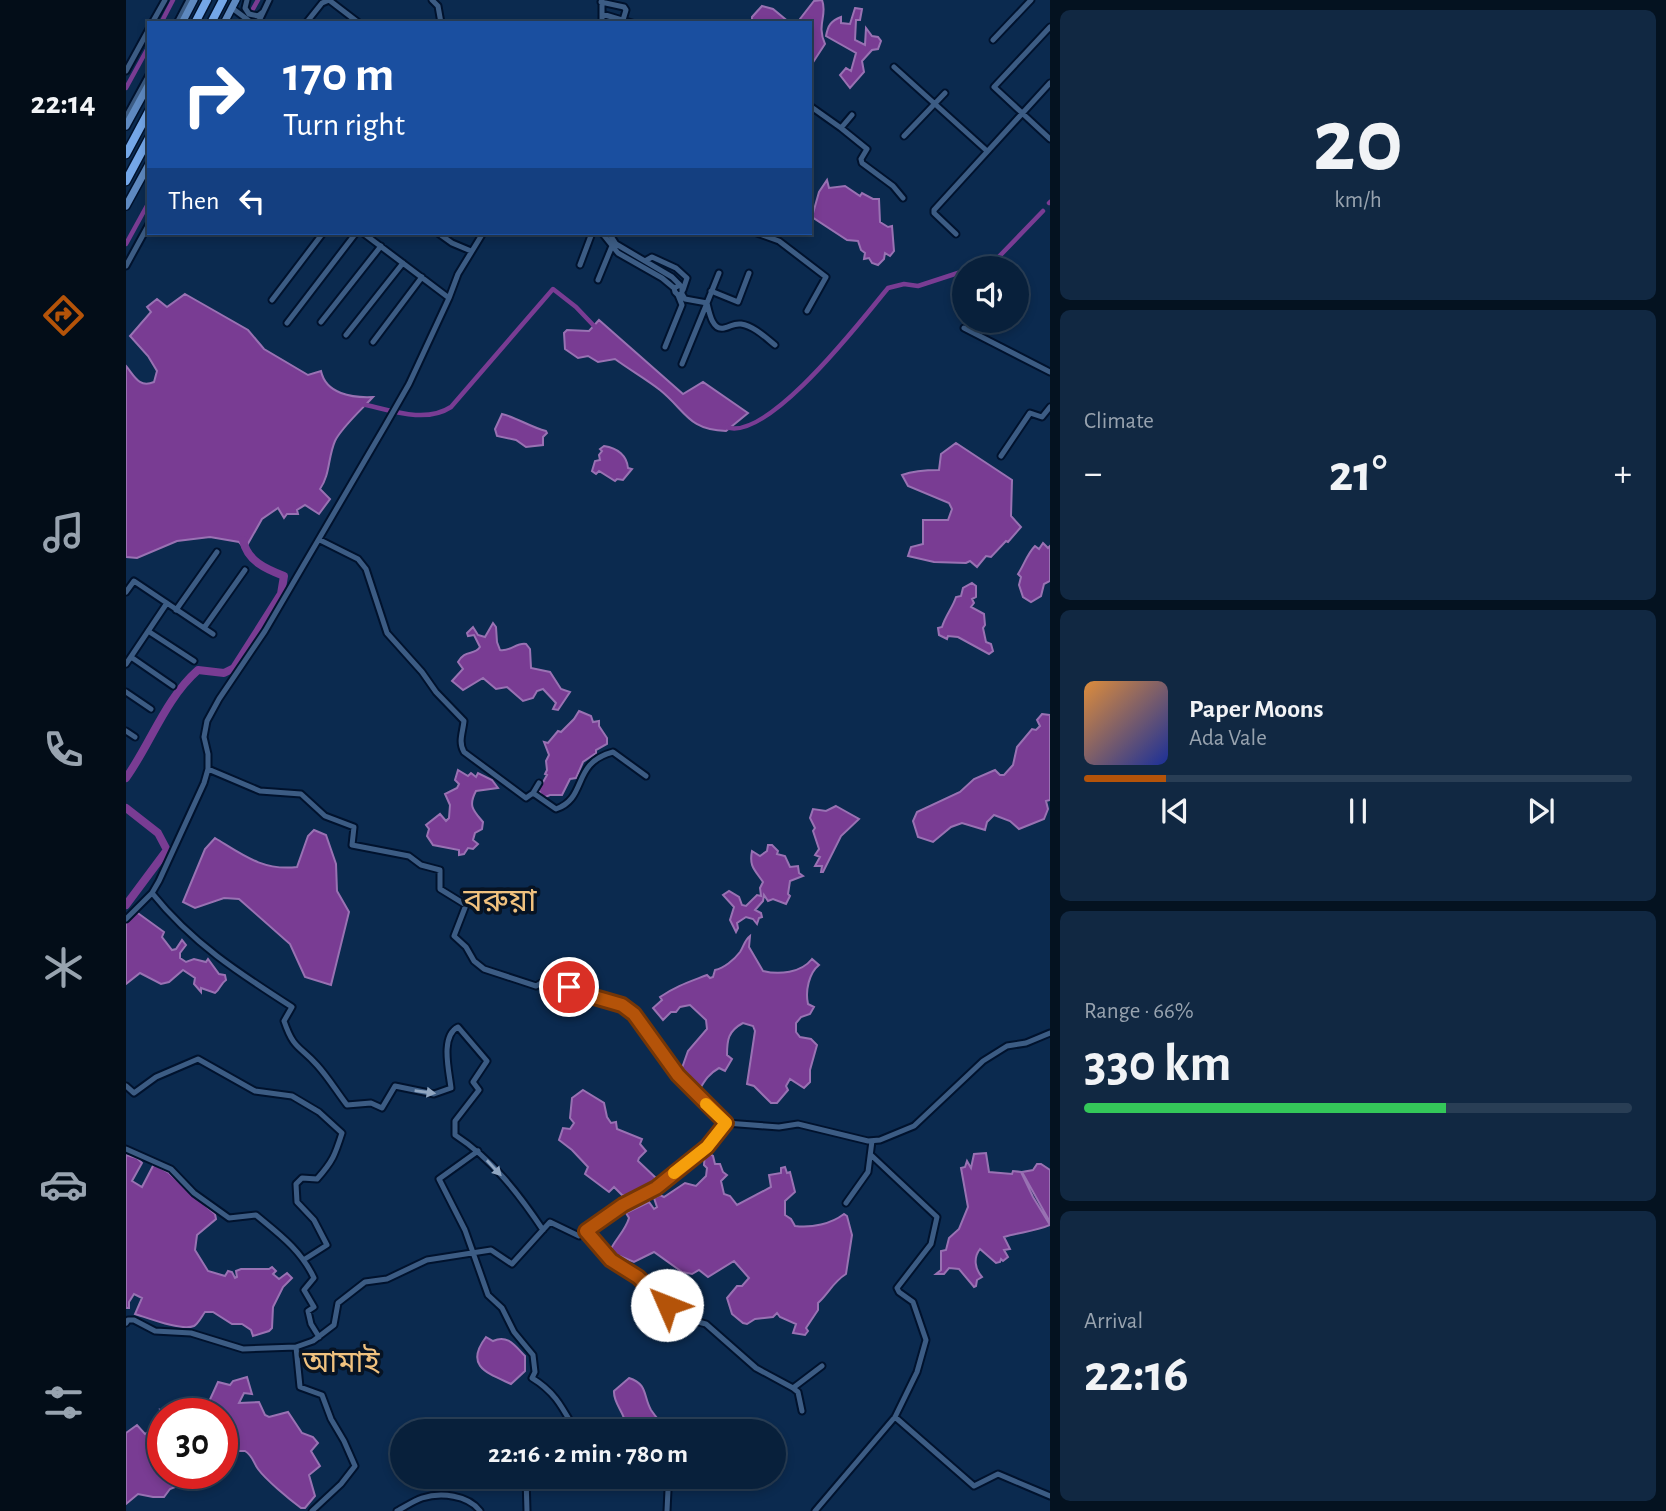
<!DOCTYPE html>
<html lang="en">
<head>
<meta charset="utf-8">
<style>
  body { margin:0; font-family:"Alegreya Sans","Noto Sans Bengali",sans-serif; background:#112842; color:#f1f3f6; height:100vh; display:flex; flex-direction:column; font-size:26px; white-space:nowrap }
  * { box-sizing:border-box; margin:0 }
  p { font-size:23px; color:#98a3af }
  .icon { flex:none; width:38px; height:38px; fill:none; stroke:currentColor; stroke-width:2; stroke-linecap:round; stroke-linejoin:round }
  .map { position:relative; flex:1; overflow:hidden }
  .details { display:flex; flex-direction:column; gap:10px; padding:10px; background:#041220; width:616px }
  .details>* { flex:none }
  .guide { position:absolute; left:21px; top:21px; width:665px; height:214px; border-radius:0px; box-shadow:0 4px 10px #0003,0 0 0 2px #293e55; background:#1a4fa0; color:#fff; overflow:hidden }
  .buttons { position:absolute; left:826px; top:256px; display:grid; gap:14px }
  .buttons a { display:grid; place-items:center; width:77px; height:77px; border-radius:50%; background:#08203b; box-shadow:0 4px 10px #0003,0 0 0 2px #293e55; font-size:35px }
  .speed { position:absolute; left:21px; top:1398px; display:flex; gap:14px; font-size:35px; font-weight:700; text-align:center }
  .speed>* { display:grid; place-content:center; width:91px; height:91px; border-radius:50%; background:#08203b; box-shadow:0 4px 10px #0003,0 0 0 2px #293e55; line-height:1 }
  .speed .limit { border:10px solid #d22; background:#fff; color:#111 }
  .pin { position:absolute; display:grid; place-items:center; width:60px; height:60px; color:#fff; margin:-30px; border:4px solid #fff; border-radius:50%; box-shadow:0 2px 7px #0007 }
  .me { position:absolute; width:77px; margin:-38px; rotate:314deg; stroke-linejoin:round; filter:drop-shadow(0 0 5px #0008) }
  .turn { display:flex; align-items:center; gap:24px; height:147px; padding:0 21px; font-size:32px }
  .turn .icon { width:91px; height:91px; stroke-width:2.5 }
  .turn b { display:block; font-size:49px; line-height:60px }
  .then { display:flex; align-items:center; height:66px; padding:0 21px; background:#0003; gap:14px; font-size:26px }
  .big { font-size:52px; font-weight:700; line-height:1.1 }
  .details .widget { flex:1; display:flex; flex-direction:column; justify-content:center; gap:10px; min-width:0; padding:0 24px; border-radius:10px; background:#112842 }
  .details .dial { align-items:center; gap:0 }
  .dial b { font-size:91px; line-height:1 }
  .song { display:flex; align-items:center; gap:21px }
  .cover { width:84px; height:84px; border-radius:10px; background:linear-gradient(135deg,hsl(30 70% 55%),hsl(230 70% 35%)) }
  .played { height:7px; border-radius:4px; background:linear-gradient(90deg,#b45309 15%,#293e55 15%) }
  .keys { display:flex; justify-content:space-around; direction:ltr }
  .heat { display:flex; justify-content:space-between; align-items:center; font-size:38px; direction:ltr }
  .charge { height:10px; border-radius:5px; background:linear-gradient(90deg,#34c759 66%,#293e55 0) }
  .trip { position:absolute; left:264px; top:1419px; width:396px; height:70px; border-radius:35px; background:#08203b; box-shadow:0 4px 10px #0003,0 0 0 2px #293e55; font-weight:700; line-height:70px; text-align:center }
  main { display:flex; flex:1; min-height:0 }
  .tabs { display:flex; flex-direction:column; width:126px; justify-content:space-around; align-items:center; background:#030d18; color:#98a3af }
  .tabs .icon { width:49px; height:49px }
  .tabs .selected { color:#b45309 }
  .tabs b { font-size:32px; color:#f1f3f6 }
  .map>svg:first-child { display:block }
</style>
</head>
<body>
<main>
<nav class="tabs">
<b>22:14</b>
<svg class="icon selected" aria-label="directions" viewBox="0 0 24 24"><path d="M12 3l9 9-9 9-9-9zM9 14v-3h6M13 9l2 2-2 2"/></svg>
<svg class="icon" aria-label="music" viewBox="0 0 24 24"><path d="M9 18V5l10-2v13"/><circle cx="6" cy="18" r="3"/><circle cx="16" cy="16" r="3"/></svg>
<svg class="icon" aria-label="phone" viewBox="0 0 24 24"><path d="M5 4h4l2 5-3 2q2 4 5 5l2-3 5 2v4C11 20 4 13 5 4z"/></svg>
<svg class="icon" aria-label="climate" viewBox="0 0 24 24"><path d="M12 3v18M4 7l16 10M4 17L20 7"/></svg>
<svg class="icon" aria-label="car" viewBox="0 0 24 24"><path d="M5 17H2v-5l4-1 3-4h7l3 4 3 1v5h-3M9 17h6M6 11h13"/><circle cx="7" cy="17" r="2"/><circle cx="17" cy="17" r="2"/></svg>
<svg class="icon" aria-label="filters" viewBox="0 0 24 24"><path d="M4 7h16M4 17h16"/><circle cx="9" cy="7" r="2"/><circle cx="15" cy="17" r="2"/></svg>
</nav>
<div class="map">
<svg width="924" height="1511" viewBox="0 0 924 1511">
  <rect width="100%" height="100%" fill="#0b2a4f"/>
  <path fill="#793c93" stroke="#9972b3" stroke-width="2" d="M696,0C702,15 690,24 699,44L684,67V23H675L674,19L688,1Z
    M636,6L647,9L664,23H626V17Z
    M729,8L736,9L734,20H730L729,40L739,45L740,28L746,36L752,37L755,41L752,49L746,50L736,61L738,72L724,88L714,75L720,68L725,71L730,53L700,36C702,25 705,21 715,17V23L724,24Z
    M701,180L703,188L719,186L734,196L736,193L747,199H753L754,222L762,227L766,226L768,251L764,256L759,253L758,259L752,265L746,263L743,258L738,259L739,253L735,250L732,241L721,240L686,217L693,192Z
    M59,294L122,330L138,349L182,375L195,371C200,394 226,398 247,397C236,409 215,428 209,441C202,457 204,475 194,489L204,499L193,514L179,505L171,510L172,514H161L158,518L152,508L136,519L119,549L113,542L84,537L51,541L11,558L0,557V366C9,377 13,388 28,382L31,371L22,356L4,336L25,312L21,307L31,299L41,307Z
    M473,320L557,394L577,382L622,413L600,431C562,430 560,411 534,390C520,379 504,370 489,359L472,362L462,356L452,358L439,349L438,333L441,330L463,331Z
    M376,414C392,418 404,427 420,431L421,433L417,437V445L400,447L390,440L371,436L369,429Z
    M830,443L886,480L885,516L895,527L882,542L880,541L865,557L860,556L851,567L844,561L840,563L808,562L782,556L785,547L797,544V520H822L826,509L823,503L782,486L776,475C787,471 800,470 813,470L815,454Z
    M478,446C492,448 501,456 502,468L506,469L497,480L491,479L489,481L473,471L470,474L466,471L469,461L474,460L473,455L476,451L474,449Z
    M917,543L922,548L924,546V581L918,584L915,596L905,602L897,597L893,585L895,577L892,574C898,565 901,554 909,546L913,549Z
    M846,583L850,586V597L846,599L848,603L845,607L858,614L859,625L857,628L860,642L865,644L867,651L863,654L832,637L822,636L821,639L813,635L812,628L816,627C819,616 827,607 830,597L835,596L837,588Z
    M367,623L370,627L371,642L374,650C384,652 391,642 400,644L404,649L405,668L424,672L435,689L444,692L432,710L427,709L430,703L417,689L411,691L407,698L397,701L381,687L370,689L357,678L337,690L326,681L337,669L332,662C339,649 348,656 354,647L348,635L342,636L341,633L347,627L352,635L359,637Z
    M453,711L465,716L467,722L473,721V726L481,738V744L470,750V753L457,762L450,778L444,779L436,795H424L417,798L411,787L416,784L421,775L419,774L421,770L420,761L423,755L418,742L422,743L432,731L435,732L448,719Z
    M916,714L924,715V800L920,801L922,809L918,819L893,829L884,821L868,815L861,822L859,830L836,823L825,827L807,842L792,837L787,821L791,812L834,792L848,779L869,770L874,775H878L887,765L891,747L906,729L910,730L914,726L911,720Z
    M332,770L342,776L345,773L350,777L352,773L366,780L372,788L350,791C342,806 347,810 357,822L356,829L349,833L347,840L352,844L347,849L342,848L338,854L333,855V850L307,845L301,836L303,829L300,825L314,814L320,821L323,818L324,805L319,794L331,788L333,784L329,780Z
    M710,806L733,819L715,836L697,872H695L696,866H689L694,857L689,855L693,849L687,831L689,828L684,818L687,809L700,811Z
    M188,830L200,835L210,864L211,891L223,912L205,985L179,977L164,944L113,899L98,898L69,908L57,902L79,849L89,838C117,855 137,871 171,867L182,836Z
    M642,845H646L652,851L651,854L659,856L664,867L672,866L673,873L677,876L664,881L662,894L664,896L660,904L647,899L642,901L638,895L637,901L629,910L635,913L636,917L633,918L631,924L627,919L620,917L611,923L612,928L610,932L604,920L608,907L597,895L603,891L613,897L616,905L620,906L631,895L635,896L634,888L637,882C628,869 623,866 626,851L634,856L641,851Z
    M9,911L38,932L36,937L46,950L50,949L56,940L60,945L54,953V958L60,962L68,959L80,962L82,959L93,974L99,975L100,980C94,984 94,990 89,993L75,988V992L68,984L69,978L57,970L43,982L35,984L14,973L0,984V922Z
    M624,936L623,947L637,971C653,975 675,973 686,959L693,965C683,973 679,991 682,1004L688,1007L684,1014L675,1017L670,1023V1032L674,1037L685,1039L691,1045L684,1070V1082L678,1088L664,1079L660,1086L662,1090L651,1103H645L628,1086L621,1084L629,1031L627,1026L617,1023C602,1031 601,1040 601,1055L606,1059L599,1071L593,1068C582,1074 578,1082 572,1092L560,1083L563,1075L556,1068L562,1051L581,1029L580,1020L564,1005L554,1007L550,1012H545L537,1020L527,1008L536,1000L534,997C550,986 563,982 581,975L584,978L587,977L589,970C598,968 608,960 614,952C618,946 618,941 624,936Z
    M457,1090L478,1103L481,1117L485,1123L490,1122L491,1129L516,1139L514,1144L520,1151L513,1158L512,1161L530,1178L515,1192L497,1199L503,1196L496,1195L488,1187L483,1192L459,1174L462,1167L446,1150L433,1140L437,1128L444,1129L448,1123L444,1118L446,1098Z
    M579,1151L587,1156L589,1164H594L597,1172L601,1175L595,1181L598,1194L604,1196L611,1205L645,1187L643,1175L655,1173V1168L659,1167L661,1173L664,1172L669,1192L659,1201V1215L665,1219L669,1226C686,1228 705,1224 718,1214L721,1216L726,1235L720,1274C707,1282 703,1293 692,1303V1310L680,1328L682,1331L679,1335L667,1333L670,1324L654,1317L651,1313L647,1317L629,1319L621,1324L617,1323L606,1314L601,1298L611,1286H616L623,1278L608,1261L582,1277L573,1270L566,1274L556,1272L528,1252L508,1262L494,1256L486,1259L482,1255C487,1241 499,1232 503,1218L500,1213L523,1202L528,1209L531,1207L528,1198L534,1195L538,1197L559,1183L570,1186L580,1176L581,1168L578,1165Z
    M860,1153L863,1172L886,1174L887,1171L895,1172L907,1197L924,1225C908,1232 893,1232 878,1237L884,1249L878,1250L882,1257L877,1261L875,1259L874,1262L870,1263L854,1249C847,1258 849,1269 856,1277L851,1280L850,1286L848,1287L833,1269L823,1268L818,1274H810L815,1270V1251L820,1250L823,1238L833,1229L842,1207L835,1168L839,1167L841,1161L845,1168L848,1154Z
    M0,1155L11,1158L16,1163L6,1181L16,1187L28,1164L43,1173L89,1214L90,1219L71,1235L69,1250L82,1271L99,1276L102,1271L106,1272L109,1278L111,1277L110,1271L115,1269H143L146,1267L150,1271L147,1274L153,1279L161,1273L166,1278L157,1287L147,1307L146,1328L143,1331L127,1336L125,1330L116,1324H106L87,1312H79C76,1316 72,1324 68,1326C55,1331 22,1318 9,1314L16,1298L8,1294L3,1302V1308H0Z
    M911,1164H915L924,1170V1222L896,1172L907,1170Z
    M360,1337L367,1341C382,1334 389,1346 399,1356V1371L385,1384C361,1373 338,1366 360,1337Z
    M121,1377L126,1394L118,1393L113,1403L133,1402L139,1415L143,1417L162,1412L176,1433L187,1437L192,1443L185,1451L194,1466L183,1475L189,1496L179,1508H175C163,1499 140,1480 132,1469C127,1462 127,1456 119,1451H96V1414H91L81,1406L92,1382L104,1385L107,1381Z
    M503,1378C522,1384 517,1396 525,1410C531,1419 537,1425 544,1431H490L494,1425L500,1426C499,1412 487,1404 488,1391Z
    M34,1410L40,1413L44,1411L48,1414H37V1474L67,1475H61L59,1483L44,1489L38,1497H27L12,1494L0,1504V1433L11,1425L19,1434C29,1428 36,1423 34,1410Z"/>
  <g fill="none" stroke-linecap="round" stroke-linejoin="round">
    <path stroke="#793c93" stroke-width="4.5" d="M35,23L47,0
      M119,23L132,0
      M0,88L23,46
      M923,203L924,202
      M0,244L23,202
      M862,268L917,211
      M236,404C264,410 299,424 325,407L427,289L450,307L470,328
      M598,426C638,448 738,317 762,288L778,284L792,286L838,271"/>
    <path stroke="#793c93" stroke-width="8" d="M0,778C25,743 39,699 72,670L98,673L108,668L155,594L158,576C140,569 121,561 117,540
      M0,808L32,833L41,850L0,905"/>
    <defs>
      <path id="minor" d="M121,0L119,8L123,14L132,16L137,12
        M203,0L233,23
        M306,0L312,6L315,23
        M475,2L498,7L500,10L497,20
        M106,8L126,23
        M476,14L506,23
        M26,23L39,0
        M51,23L63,0
        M132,23L143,0
        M180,23L196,3L203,0
        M476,23V0
        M924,27L868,87L924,139
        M867,40L905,0
        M768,67L861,151
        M0,71L23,29
        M684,106L715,128L726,115
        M0,117L23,75
        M715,128L741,149L735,159L736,163L767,186L777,198
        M778,136L819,93
        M237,233L323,298
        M312,233L326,243L345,251
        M476,233L492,253L536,278L548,288
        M483,233L490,244L546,277L556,287V294L552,295L549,292L548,288L554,285
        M631,233L653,241L700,277L681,311
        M830,234L808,213V210L924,83
        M519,261L526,257L550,268L561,278L557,290
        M454,265L466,233
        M0,266L23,224
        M472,280L486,246
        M585,291L612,302L623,273
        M556,294L559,299L581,303L593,273
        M146,300L197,233
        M581,303C583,311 586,331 598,328C605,327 607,323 615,324C628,326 639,337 649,345
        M195,322L255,246
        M161,323L230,233
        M838,328L924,372
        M220,335L277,263
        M247,342L296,277
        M539,347L556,305L552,295
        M556,364L581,303
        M875,456L904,413L916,417L924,407
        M194,540L232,559L240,569L261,633L296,672L310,692L338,721C337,732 332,742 338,752L400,798L407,793L430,809C462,798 445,763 487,752L520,776
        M0,592L8,581L87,634
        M50,610L91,552
        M78,628L119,570
        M22,631L68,661
        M5,657L47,686
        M0,664L41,603
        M0,692L25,709
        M0,731L9,737
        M82,769L134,791L175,794L199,816L228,827L226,845L283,856L295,865L314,870V889L340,905L328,936L340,947L348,961L358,969L410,986L421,980H428L458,994L496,1005L508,1014L552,1075L600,1123L653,1127L672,1124L742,1141L754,1140L788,1126L857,1061L881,1046L900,1043L924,1033
        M407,793L413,783
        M26,893C66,943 113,973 166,1007L158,1021C168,1050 173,1045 191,1065C202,1077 211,1092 221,1105L245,1103L256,1108L269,1086L308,1094L325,1088C323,1071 314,1036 332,1027L361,1061L347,1082L353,1090L329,1121V1135C366,1159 393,1194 417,1230
        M0,919L26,893L33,881L78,783L82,769V754L78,737L81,721L93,699L139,631L259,426L283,384L323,298L332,274L357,233
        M0,1086L8,1093L30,1077L72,1059L129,1091L166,1096L193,1112L216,1133C209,1155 207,1161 191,1179L176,1178L170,1184L171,1202L188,1220L201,1245L179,1259
        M600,1123L581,1147L530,1188L497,1205L460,1231L485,1260L529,1292L553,1317L580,1324L630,1368L667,1388L672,1392L676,1411
        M0,1149L45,1169L68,1193L103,1218L130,1215C153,1234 175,1250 188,1278L178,1290L188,1307L182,1311L185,1324L193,1337
        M352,1151L313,1179L339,1230L362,1295L376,1308L388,1332L407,1355L409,1372L406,1378C429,1392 436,1407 449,1430L448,1432
        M720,1203L742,1172L746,1141
        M0,1323L2,1320H8L29,1331L65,1333L117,1349L170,1347
        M667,1388L696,1366
        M769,1417L848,1486L872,1474L924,1496
        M400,1477L401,1511
        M463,1477L470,1482L494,1477
        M537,1477L542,1490L541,1511
        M186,1511L215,1484L229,1466L218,1441L205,1419L196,1395L174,1387L170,1347L187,1341L208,1325L212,1303L239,1282L261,1279L301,1260L365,1250L386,1264L424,1222L453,1236L460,1231
        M271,1511C279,1507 287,1501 296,1498C315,1492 342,1495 354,1511
        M689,1511L769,1417L791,1372L800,1340L787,1302L773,1292L771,1288L805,1244L811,1217L745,1155"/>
      <path id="major" d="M56,23L68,0
        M98,23L110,0
        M0,126L23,84
        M0,206L23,164"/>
      <path id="highway" d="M69,23L81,0
        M85,23L97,0
        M0,154L23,111
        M0,181L23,138"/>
    </defs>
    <use href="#minor" stroke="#00122d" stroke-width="9"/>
    <use href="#major" stroke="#00122d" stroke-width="10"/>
    <use href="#highway" stroke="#00122d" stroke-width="11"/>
    <use href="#minor" stroke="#3c5c84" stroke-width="5"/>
    <use href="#major" stroke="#5e89c0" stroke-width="7"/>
    <use href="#highway" stroke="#74a7e8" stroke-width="8"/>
  </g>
  <defs><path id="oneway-solid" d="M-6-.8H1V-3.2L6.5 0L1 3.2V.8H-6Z" transform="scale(1.75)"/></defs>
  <g fill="#90a6c1">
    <use href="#oneway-solid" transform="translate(299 1092) rotate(8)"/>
    <use href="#oneway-solid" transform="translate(368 1168) rotate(47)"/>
  </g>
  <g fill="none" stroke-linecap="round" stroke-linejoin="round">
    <defs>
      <path id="route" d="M443,987L458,994L496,1005L508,1014L552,1075L600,1123L581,1147L530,1188L497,1205L460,1231L485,1260L512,1277L541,1305"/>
    </defs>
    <use href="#route" stroke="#753606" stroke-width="18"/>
    <use href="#route" stroke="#b45309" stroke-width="12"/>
    <path stroke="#f59e0b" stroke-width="12" d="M548,1173L581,1147L600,1123L580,1104"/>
  </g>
  <g text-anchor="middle" stroke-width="7" stroke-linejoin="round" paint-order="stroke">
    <g font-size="30" fill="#f1c27f" stroke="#071323">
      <text x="215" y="1372">আমাই</text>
    </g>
    <g font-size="32" fill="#f1c27f" stroke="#071323">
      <text x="374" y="911">বরুয়া</text>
    </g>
  </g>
</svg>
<div class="buttons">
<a><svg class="icon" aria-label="sound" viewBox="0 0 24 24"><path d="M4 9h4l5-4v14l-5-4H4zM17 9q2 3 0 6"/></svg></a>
</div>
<div class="speed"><div class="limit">30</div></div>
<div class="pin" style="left:443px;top:987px;background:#d93025"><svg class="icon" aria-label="arrive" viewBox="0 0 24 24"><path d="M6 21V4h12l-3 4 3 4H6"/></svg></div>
<svg class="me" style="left:541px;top:1305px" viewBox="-20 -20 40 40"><circle r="19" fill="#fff"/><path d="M0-13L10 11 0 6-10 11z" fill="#b45309"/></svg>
<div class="trip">22:16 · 2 min · 780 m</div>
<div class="guide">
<div class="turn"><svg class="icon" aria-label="right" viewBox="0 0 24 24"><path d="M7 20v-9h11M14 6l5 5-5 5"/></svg><div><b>170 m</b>Turn right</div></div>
<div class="then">Then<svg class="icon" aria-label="left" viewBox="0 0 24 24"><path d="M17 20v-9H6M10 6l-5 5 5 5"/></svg></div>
</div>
</div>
<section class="details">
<div class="widget dial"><b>20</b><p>km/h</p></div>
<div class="widget"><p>Climate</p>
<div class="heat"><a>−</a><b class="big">21°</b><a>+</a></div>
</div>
<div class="widget">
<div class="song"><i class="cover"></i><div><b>Paper Moons</b><p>Ada Vale</p></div></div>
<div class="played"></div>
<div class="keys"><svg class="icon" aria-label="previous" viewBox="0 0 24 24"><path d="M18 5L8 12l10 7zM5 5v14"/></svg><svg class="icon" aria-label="pause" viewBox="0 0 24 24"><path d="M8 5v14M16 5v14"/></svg><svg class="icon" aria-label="next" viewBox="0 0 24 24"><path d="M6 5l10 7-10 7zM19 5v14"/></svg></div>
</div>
<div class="widget"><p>Range · 66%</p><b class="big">330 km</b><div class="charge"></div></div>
<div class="widget"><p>Arrival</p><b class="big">22:16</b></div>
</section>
</main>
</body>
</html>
